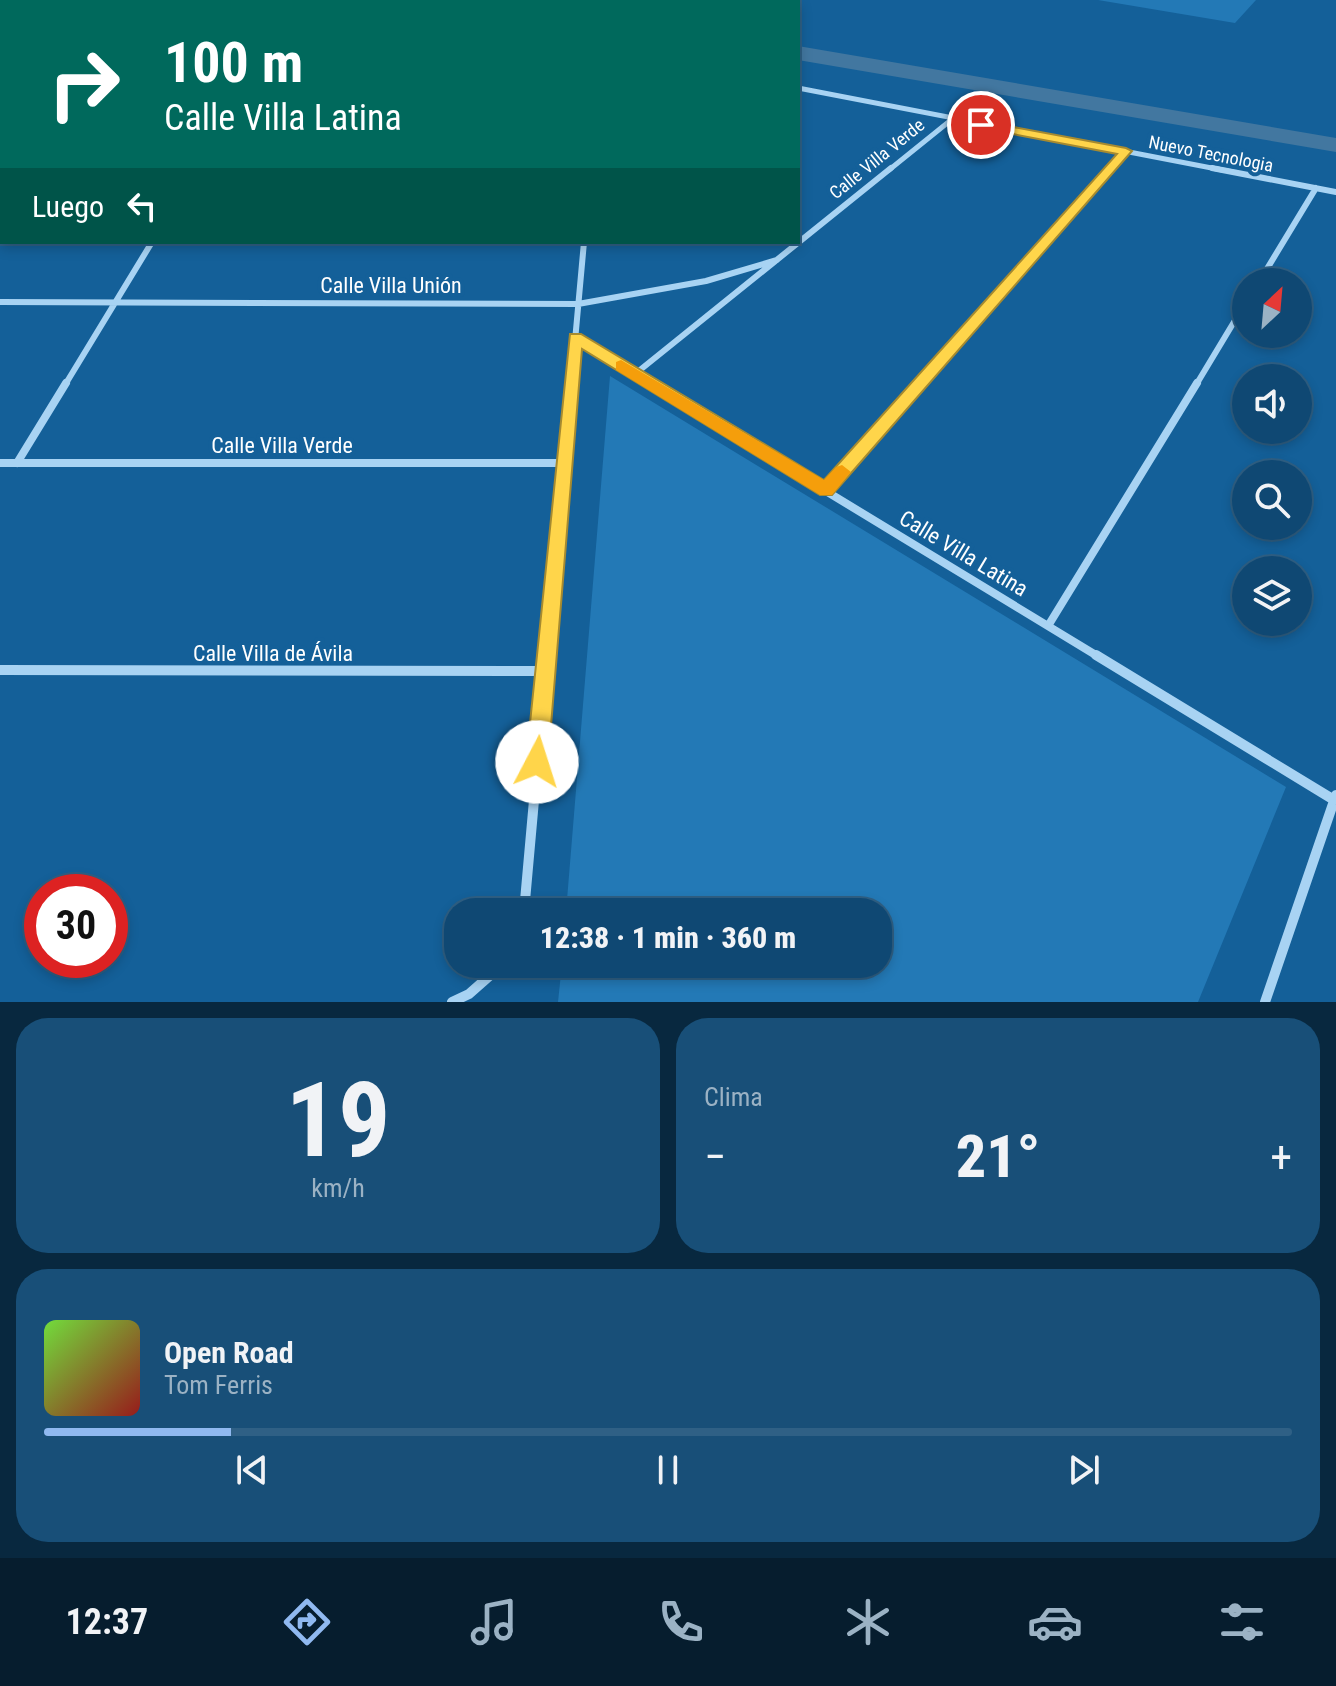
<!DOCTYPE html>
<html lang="es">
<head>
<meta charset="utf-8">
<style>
  body { margin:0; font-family:"Roboto Condensed",sans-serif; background:#184f78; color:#f1f3f6; height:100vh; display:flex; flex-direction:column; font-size:30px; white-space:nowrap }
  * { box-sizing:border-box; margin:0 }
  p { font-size:26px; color:#9bb2c4 }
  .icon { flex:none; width:44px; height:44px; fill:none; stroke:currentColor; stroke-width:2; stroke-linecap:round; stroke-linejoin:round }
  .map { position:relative; height:1002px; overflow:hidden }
  .sheet { display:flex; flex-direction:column; gap:16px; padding:16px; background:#08283f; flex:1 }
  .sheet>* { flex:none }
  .top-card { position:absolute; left:0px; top:0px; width:800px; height:244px; box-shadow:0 4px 12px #0003,0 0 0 2px #2f6085; background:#00695c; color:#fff; overflow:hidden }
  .needle { width:52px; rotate:26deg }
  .tools { position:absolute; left:1232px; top:268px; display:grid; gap:16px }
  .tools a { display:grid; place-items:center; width:80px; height:80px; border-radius:50%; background:#0f4873; box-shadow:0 4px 12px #0003,0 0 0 2px #2f6085; font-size:40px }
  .speed { position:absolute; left:24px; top:874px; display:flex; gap:16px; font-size:40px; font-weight:700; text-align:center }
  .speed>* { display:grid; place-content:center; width:104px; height:104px; border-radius:50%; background:#0f4873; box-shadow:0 4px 12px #0003,0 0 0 2px #2f6085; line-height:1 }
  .speed .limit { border:12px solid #d22; background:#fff; color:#111 }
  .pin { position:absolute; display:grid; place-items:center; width:68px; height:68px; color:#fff; margin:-34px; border:4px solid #fff; border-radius:50%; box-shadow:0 2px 8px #0007 }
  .me { position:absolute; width:88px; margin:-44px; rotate:5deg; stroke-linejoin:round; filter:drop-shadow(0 0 6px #0008) }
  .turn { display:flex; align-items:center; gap:28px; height:168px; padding:0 32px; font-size:36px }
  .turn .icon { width:104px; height:104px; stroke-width:2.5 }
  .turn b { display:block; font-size:56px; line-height:68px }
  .then { display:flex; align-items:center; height:76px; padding:0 32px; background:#0003; gap:16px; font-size:30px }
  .big { font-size:60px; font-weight:800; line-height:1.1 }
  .sheet .widget { flex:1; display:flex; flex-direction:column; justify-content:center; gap:12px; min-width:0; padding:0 28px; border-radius:32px; background:#184f78 }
  .sheet .dial { align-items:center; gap:0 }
  .dial b { font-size:104px; line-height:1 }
  .song { display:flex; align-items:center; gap:24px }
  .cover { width:96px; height:96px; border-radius:12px; background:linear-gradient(135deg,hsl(100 70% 55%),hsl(0 70% 35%)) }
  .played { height:8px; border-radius:4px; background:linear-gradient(90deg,#90b9f0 15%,#2f6085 15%) }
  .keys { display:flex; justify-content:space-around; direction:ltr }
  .heat { display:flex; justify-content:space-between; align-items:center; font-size:44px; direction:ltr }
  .sheet .tiles { flex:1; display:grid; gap:16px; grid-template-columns:1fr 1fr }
  .widget:last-child { grid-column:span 2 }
  .trip { position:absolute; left:444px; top:898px; width:448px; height:80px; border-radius:32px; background:#0f4873; box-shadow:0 4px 12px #0003,0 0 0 2px #2f6085; font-weight:800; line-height:80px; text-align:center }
  .tabs { display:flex; height:128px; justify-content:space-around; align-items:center; background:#061d2e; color:#9bb2c4 }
  .tabs .icon { width:56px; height:56px }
  .tabs .on { color:#90b9f0 }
  .tabs b { font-size:36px; color:#f1f3f6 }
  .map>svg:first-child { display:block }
</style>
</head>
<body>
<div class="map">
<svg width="1336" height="1002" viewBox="0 0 1336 1002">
  <rect width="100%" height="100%" fill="#146099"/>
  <path fill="#2379b6" d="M1098,0H1256L1235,23Z
    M610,376L1286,787L1198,1002H558L562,964H878V912H566Z"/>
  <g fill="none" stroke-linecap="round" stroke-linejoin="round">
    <path fill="#4277a0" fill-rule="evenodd" d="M524,0H553L554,2H525Z
      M798,46L1336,138V152L798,60Z"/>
    <path stroke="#a8d3f3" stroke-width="5" d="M798,88L1222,170
      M889,170L951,120
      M1109,170L1126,151"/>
    <path stroke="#a8d3f3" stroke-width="6" d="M1212,168L1336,192
      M1259,282L1316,188
      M0,302L578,304L706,281L777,260
      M575,338L651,385
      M635,374L891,168
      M65,385L152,242
      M571,385L584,242
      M919,385L1111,168
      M1196,385L1246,302"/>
    <path stroke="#a8d3f3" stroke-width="8" d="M648,383L1099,657
      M0,463H564
      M17,463L66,383
      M826,490L921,383
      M1048,626L1197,383
      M547,657L571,383"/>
    <path stroke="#a8d3f3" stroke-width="10" d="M1096,655L1334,800
      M0,670L545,671
      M524,912L547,655
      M452,1002L469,994L503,964
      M1265,1002L1336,795"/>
  </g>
  <path fill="#ffd54a" stroke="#a68a30" stroke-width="2" d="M981,121L1126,148L1132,151L832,495H820L582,349L548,762L545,770L537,773L529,770L526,762L570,334H581L824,480L1117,154L976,127V122Z"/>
  <path fill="#f59e0b" d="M621,360L824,480L836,467L842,465L851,472L832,495H820L616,370V362Z"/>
  <g text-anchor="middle" stroke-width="8" stroke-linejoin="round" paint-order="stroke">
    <g font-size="18" fill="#fff" stroke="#146099">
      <text transform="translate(1211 154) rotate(11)" y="6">Nuevo Tecnologia</text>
      <text transform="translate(877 159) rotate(-39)" y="6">Calle Villa Verde</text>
    </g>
    <g font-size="22" fill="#fff" stroke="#146099">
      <text x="391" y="293">Calle Villa Unión</text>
      <text x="282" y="453">Calle Villa Verde</text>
      <text transform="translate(964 553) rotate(31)" y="8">Calle Villa Latina</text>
      <text x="273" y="661">Calle Villa de Ávila</text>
    </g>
  </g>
</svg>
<div class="tools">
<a><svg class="needle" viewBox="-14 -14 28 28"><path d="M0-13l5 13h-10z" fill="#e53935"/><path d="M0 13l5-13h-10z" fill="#9bb2c4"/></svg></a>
<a><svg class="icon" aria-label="sound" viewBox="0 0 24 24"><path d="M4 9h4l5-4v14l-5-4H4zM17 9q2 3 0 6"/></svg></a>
<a><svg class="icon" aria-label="search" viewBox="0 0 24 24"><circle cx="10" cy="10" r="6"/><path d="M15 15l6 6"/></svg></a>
<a><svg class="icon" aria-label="layers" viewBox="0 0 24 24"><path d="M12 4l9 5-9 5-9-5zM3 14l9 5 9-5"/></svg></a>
</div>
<div class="speed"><div class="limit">30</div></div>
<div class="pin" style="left:981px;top:125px;background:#d93025"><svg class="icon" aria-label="arrive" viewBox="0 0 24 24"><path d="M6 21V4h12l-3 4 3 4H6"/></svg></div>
<svg class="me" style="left:537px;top:762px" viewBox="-20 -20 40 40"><circle r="19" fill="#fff"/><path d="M0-13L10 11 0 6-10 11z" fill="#ffd54a"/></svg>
<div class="trip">12:38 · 1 min · 360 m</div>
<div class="top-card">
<div class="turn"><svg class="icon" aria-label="right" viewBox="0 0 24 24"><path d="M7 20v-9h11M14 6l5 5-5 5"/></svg><div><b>100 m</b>Calle Villa Latina</div></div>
<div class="then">Luego<svg class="icon" aria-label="left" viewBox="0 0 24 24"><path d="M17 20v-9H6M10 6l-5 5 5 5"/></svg></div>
</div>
</div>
<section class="sheet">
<div class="tiles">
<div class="widget dial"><b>19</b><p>km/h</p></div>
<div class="widget"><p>Clima</p>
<div class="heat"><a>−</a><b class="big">21°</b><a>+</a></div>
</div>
<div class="widget">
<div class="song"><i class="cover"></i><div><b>Open Road</b><p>Tom Ferris</p></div></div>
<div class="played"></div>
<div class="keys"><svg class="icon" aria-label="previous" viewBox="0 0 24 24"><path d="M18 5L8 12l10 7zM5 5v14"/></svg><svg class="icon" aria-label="pause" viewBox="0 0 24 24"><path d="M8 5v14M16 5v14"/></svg><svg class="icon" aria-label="next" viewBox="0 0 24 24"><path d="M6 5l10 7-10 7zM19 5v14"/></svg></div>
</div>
</div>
</section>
<nav class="tabs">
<b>12:37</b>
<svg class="icon on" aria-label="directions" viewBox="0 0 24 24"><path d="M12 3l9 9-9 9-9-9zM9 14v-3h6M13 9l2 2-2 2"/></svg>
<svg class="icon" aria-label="music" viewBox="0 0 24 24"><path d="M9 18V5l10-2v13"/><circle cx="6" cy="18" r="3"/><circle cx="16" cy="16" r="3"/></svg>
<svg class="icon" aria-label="phone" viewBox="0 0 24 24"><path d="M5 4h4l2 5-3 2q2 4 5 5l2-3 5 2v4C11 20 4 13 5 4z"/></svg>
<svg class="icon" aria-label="climate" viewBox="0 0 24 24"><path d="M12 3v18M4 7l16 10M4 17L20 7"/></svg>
<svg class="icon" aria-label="car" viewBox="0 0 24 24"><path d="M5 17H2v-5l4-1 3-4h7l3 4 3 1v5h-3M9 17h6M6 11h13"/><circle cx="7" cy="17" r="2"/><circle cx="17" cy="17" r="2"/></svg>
<svg class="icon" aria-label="filters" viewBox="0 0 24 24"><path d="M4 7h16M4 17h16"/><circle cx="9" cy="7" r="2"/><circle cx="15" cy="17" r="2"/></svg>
</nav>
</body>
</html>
